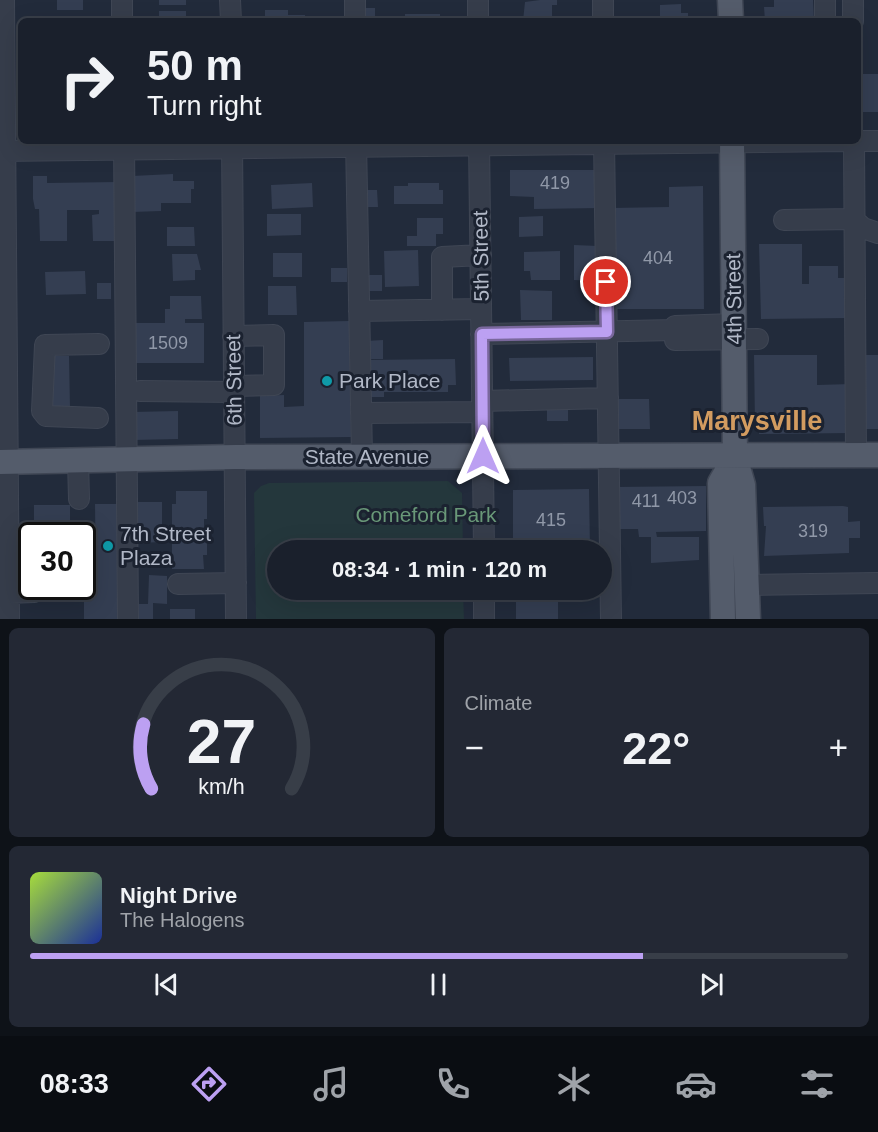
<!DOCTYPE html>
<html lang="en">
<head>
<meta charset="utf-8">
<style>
  body { margin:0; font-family:Helvetica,sans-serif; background:#232834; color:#f1f3f6; height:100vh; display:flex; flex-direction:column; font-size:22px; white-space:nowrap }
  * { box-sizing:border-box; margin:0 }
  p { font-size:20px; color:#9fa3a9 }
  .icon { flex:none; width:33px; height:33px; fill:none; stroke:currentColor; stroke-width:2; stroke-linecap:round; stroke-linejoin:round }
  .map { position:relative; height:619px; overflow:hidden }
  .side { display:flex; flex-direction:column; gap:9px; padding:9px; background:#0e1218; flex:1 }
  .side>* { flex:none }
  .top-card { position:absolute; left:18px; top:18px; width:843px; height:126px; border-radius:9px; box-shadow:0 6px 24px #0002,0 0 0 2px #383e48; background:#1a202c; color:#f1f3f6; overflow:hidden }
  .speed { position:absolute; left:18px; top:522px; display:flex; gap:12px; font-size:30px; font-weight:700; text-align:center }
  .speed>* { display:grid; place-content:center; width:78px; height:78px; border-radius:50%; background:#1a202c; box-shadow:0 6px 24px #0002,0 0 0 2px #383e48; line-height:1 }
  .speed .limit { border:3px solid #111; border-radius:9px; background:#fff; color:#111 }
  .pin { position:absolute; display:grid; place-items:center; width:51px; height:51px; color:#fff; margin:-26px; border:3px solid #fff; border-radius:50%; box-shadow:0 2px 6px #0007 }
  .me { position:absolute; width:66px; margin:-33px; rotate:0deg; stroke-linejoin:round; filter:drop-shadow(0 0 4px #0008) }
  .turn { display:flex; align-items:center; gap:21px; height:126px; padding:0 30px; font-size:27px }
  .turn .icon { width:78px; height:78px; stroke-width:2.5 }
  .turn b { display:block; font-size:42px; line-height:51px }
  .big { font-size:45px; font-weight:700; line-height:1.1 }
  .side .tile { flex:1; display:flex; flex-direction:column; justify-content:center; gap:9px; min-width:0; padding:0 21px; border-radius:9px; background:#232834 }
  .side .dial { align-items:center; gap:0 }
  .dial svg { height:156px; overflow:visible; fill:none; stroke:#383e48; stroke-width:7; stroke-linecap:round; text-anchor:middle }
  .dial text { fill:#f1f3f6; stroke:none }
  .song { display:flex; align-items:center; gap:18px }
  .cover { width:72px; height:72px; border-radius:9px; background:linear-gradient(135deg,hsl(80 70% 55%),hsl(230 70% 35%)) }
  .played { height:6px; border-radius:3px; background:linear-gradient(90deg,#bca0f2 75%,#383e48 75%) }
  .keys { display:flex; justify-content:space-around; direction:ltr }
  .heat { display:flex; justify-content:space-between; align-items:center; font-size:33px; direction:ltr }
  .side .tiles { flex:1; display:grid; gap:9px; grid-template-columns:1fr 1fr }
  .tile:last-child { grid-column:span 2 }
  .trip { position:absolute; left:267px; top:540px; width:345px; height:60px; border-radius:30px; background:#1a202c; box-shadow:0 6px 24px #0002,0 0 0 2px #383e48; font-weight:700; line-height:60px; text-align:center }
  .tab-bar { display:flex; height:96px; justify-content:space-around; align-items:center; background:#0a0d12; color:#9fa3a9 }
  .tab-bar .icon { width:42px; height:42px }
  .tab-bar .active { color:#bca0f2 }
  .tab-bar b { font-size:27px; color:#f1f3f6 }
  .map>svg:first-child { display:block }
</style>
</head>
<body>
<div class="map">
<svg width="878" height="619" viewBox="0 0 878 619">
  <rect width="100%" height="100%" fill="#222b3b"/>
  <path fill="#24373c" d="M448,481L462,493L463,550H278V590H463L464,619H256L254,493L261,486L269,483Z"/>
  <path fill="#343e52" d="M57,0H83V10H57Z
    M159,0H186V5H159Z
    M540,0H557V5H552V21H523L525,2Z
    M774,0H813L814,21H765L764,7H774Z
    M681,4V13H688V21H660V5Z
    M362,8H375V21H361Z
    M265,10H288V15H305V21H265Z
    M159,11H186V21H159Z
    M405,14H440V21H405Z
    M863,74H878V112H863Z
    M510,170H600V208L534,209V197L510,196Z
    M173,174V181H194V189H191V203H161V211L132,212V176Z
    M33,176H47V183L118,182V241H93L92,215L99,214V210H67V241H40L39,209H35L33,199Z
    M312,183L313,207L272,209L271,185Z
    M408,183H439V190H443V204H394V186H408Z
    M703,186L704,309H613L612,208L669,207V187Z
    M364,190H377L378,207H364Z
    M267,214H301V235L267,236Z
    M543,216V236L519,237V217Z
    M417,218H443V234H436V246H407V236H417Z
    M167,227H194L195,246H167Z
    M759,244H802V284H809V266H838V278H846L847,318L761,319Z
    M574,245L598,246L597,281L574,280Z
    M418,250L419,286L385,287L384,251Z
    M560,251V280H531L530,271H524V252Z
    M273,253H302V277H273Z
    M172,254H197L201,270H195V280L173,281Z
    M331,268H347V282H331Z
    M85,271L86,294L46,295L45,272Z
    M365,275H382V291H365Z
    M97,283H111V299H97Z
    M268,286H296L297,315H268Z
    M520,290L552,291V320H521Z
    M170,296H201L202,319H185V323H204V363H132V323H165V309H170Z
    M349,321L351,437L260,438V396L284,395V407L304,406V322Z
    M383,340V359H366V341Z
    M754,355H817V385L851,384V433L759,434V425H755Z
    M863,355H878V429H865Z
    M45,356H69L70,408H47Z
    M593,357V380L510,381L509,358Z
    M455,359L456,385H448V392H384V397H365L364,360Z
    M617,399H649L650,429H617Z
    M547,410H568V421H547Z
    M178,411V439L133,440L132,412Z
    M706,486V531L656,532L657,537H699V560L651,563V537H639L638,529H615V487Z
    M589,489L590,550H513V490Z
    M176,491H207V519H204V532H207V555H203L204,569H172V504H176Z
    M137,502H162V542L137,543Z
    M95,504H120L121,619H84V588H96Z
    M34,505H70V535L34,534Z
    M843,506L848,507V522L860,521V538H849V553L764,556L766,526H764L763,507Z
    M149,575L167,576V604L153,603V619H139V604H148Z
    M558,598V619H516V599Z
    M170,609H195V619H170Z"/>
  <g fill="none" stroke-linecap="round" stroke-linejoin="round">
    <defs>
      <path id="minor" d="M4,0L9,619
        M122,0V21
        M230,0L231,21
        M355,0V21
        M478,0V21
        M603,0V21
        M825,0V20
        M853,0V21
        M124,141L128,619
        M232,141L236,619
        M356,141L362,457
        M479,141L484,550
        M604,141L611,619
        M854,141L856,455
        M858,141H878
        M0,151L845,141
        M784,220L853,219L863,228L878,233
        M442,310V257L481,255
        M359,311L481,309
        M734,324L675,326V340L758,339
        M481,334L675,330
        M233,336L274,335V385L234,386
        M140,391L234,392
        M482,401L608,398
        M361,413L482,412
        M98,418L46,416L42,411L45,345L99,344
        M78,460L79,499
        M178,584L236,583
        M747,585L878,583
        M484,590V619
        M484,591H517
        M8,593L34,592"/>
      <path id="major" d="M730,0L731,21
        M732,141L735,457L743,485L748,619
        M0,462L235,457L878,455
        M723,619L720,483L735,457"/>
    </defs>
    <use href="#minor" stroke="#3f4654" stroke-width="22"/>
    <use href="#major" stroke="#3f4654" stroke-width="27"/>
    <use href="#minor" stroke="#363d4b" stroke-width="20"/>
    <use href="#major" stroke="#545c6b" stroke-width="24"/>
  </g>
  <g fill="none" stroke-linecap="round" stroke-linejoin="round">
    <defs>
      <path id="route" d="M483,456L482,334L607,332L606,282"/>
    </defs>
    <use href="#route" stroke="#7a689d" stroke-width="15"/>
    <use href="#route" stroke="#bca0f2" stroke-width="10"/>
  </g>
  <g fill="#0f9aa8" stroke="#1b2230" stroke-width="2">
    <circle cx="327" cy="381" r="6"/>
    <circle cx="108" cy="546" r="6"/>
  </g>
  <g text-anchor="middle" stroke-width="6" stroke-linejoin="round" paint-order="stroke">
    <g font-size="18" fill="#9098a8">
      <text x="555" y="189">419</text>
      <text x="658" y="264">404</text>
      <text x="168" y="349">1509</text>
      <text x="682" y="504">403</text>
      <text x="646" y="507">411</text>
      <text x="551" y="526">415</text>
      <text x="813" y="537">319</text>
    </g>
    <g font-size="21" fill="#b1b8c7" stroke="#1b2230">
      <text transform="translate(481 256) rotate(-91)" y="7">5th Street</text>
      <text transform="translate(734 299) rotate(-91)" y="7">4th Street</text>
      <text transform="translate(234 380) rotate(-91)" y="7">6th Street</text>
      <text x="367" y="464">State Avenue</text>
    </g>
    <g font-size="21" fill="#b1b8c7" stroke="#1b2230" text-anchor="start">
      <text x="339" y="388">Park Place</text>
      <text x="120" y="541">7th Street<tspan x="120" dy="24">Plaza</tspan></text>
    </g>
    <g font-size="21" fill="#699878" stroke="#1b2230">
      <text x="426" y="522">Comeford Park</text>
    </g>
    <g font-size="27" font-weight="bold" fill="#d39c60" stroke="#1b2230">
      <text x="757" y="430">Marysville</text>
    </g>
  </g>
</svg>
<div class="speed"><div class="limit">30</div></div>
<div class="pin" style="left:606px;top:282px;background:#d93025"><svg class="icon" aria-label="arrive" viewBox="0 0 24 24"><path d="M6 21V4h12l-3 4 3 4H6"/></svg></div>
<svg class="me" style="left:483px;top:456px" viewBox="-20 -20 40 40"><path d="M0-17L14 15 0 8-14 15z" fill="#bca0f2" stroke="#fff" stroke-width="4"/></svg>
<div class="trip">08:34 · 1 min · 120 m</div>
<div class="top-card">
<div class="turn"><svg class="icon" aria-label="right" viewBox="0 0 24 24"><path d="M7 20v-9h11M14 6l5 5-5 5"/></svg><div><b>50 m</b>Turn right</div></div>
</div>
</div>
<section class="side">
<div class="tiles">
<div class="tile dial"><svg viewBox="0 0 100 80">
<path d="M14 69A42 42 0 1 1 86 69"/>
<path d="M14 69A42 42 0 0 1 10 36" stroke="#bca0f2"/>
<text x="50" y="56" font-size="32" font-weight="700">27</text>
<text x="50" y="72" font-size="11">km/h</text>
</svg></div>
<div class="tile"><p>Climate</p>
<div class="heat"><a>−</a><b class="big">22°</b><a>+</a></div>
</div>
<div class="tile">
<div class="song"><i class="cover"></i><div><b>Night Drive</b><p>The Halogens</p></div></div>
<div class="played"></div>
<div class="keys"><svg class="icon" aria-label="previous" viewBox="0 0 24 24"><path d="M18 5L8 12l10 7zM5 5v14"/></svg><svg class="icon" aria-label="pause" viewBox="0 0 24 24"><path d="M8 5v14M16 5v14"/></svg><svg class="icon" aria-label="next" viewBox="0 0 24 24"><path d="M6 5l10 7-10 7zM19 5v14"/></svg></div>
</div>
</div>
</section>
<nav class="tab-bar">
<b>08:33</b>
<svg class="icon active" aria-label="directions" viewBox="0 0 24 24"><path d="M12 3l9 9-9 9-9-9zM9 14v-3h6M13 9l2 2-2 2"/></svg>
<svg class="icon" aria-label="music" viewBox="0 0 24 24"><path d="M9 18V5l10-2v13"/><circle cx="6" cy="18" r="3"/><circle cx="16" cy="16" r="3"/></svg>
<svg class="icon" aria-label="phone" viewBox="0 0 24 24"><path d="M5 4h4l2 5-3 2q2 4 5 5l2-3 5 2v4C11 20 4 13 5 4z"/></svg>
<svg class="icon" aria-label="climate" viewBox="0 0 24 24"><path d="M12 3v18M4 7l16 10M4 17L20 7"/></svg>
<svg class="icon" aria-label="car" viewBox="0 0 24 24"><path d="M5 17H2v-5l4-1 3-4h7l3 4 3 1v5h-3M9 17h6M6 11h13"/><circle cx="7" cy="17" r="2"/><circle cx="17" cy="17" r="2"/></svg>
<svg class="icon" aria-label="filters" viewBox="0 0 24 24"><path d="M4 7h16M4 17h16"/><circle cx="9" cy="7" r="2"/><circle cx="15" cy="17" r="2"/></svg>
</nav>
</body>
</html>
